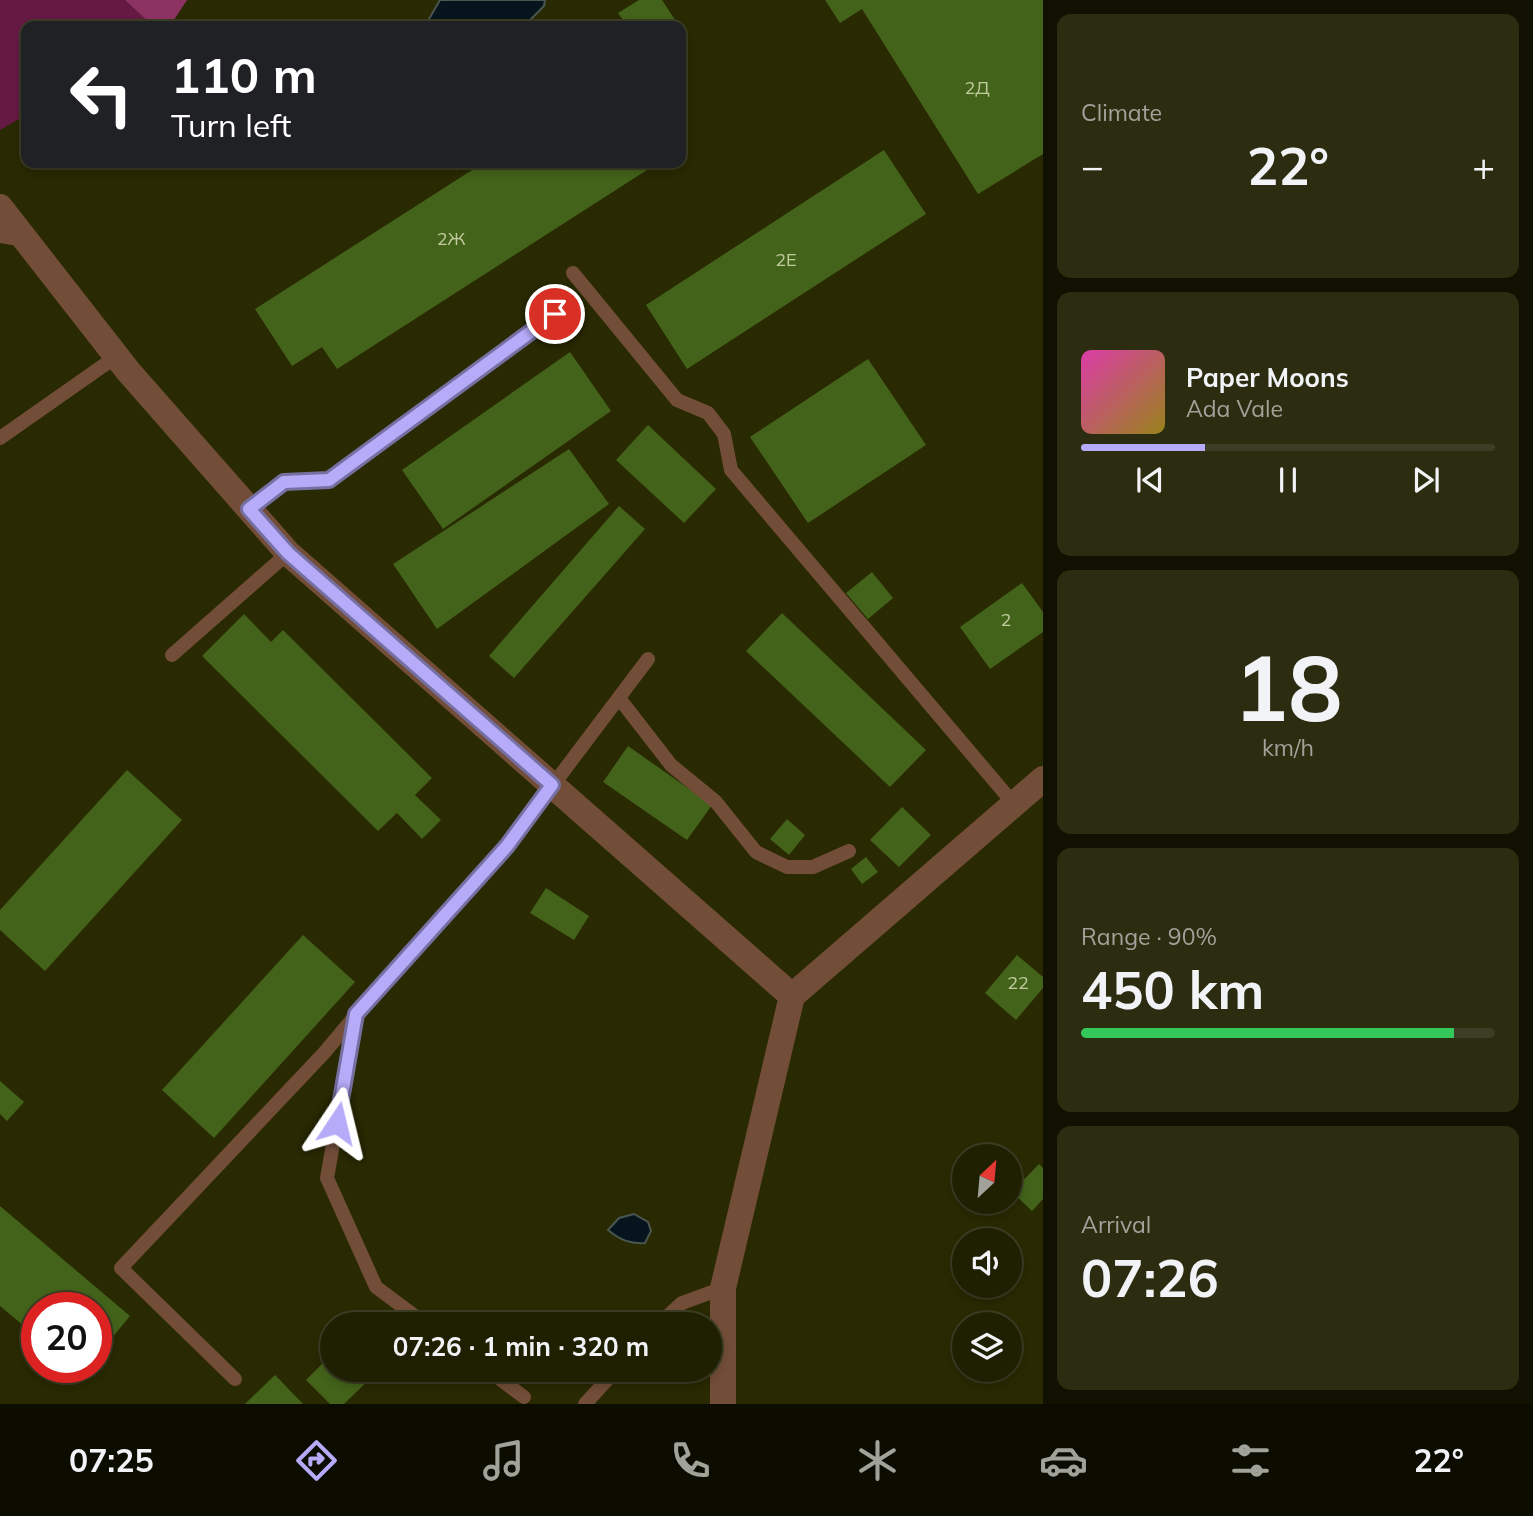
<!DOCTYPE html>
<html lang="en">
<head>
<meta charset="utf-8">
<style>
  body { margin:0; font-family:Mulish,sans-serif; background:#2c2c11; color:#f1f3f6; height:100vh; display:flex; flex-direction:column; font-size:26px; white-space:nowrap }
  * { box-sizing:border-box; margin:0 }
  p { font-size:23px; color:#a1a299 }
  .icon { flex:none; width:38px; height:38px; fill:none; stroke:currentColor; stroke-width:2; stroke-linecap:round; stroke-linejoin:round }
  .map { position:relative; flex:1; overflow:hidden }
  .sheet { display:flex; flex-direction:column; gap:14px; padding:14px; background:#111101; width:490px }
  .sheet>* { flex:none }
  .top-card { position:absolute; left:21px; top:21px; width:665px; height:147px; border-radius:14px; box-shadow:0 4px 10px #0003,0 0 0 2px #3c3d24; background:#202124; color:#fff; overflow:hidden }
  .needle { width:46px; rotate:26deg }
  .controls { position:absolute; left:952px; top:1144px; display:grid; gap:14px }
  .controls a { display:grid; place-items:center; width:70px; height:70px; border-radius:50%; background:#1f1f02; box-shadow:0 4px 10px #0003,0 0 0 2px #3c3d24; font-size:35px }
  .speed { position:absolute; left:21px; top:1292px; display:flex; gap:14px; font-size:35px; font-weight:700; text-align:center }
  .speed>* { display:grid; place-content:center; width:91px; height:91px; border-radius:50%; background:#1f1f02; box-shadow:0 4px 10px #0003,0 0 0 2px #3c3d24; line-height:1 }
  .speed .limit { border:10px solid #d22; background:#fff; color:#111 }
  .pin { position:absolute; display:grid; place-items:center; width:60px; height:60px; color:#fff; margin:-30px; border:4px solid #fff; border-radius:50%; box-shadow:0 2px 7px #0007 }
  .me { position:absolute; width:77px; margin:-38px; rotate:10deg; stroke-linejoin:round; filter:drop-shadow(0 0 5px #0008) }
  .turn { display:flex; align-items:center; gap:24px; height:147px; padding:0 35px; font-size:32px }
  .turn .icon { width:91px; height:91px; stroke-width:2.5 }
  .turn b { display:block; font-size:49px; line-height:60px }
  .big { font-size:52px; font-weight:700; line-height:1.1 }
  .sheet .card { flex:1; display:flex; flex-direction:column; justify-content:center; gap:10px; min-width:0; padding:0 24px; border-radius:14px; background:#2c2c11 }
  .sheet .dial { align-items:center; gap:0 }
  .dial b { font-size:91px; line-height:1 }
  .song { display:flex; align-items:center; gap:21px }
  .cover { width:84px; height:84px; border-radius:10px; background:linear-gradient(135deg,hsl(320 70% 55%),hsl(50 70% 35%)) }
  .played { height:7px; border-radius:4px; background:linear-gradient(90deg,#b6abf8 30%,#3c3d24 30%) }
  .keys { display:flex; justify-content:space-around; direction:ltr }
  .heat { display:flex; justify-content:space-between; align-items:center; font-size:38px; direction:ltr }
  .charge { height:10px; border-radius:5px; background:linear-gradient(90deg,#34c759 90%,#3c3d24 0) }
  .trip { position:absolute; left:320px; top:1312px; width:402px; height:70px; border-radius:35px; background:#1f1f02; box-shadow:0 4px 10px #0003,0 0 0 2px #3c3d24; font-weight:700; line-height:70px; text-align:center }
  .dock { display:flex; height:112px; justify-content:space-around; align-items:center; background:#0c0c01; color:#a1a299 }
  .dock .icon { width:49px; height:49px }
  .dock .current { color:#b6abf8 }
  .dock b { font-size:32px; color:#f1f3f6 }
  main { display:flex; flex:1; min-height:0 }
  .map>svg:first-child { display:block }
</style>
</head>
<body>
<main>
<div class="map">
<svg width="1043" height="1404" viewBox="0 0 1043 1404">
  <rect width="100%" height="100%" fill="#292902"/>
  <path fill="#651a44" d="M0,0H125L153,26H26V115L0,130Z"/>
  <path fill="#8d3363" d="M125,0H187L170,26H153Z"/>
  <path fill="#06151d" stroke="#4b5651" stroke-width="2" d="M440,0H545L544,6L525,25L486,22L481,26H425Z
    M634,1214L648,1222L651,1231L645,1243C630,1244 620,1240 608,1230L619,1218Z"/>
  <path fill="#43631a" d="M639,0H662L679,26H627L618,13Z
    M825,0H1043V154L978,194L862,9L840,23Z
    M884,150L926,214L687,369L646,305Z
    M483,163H643L647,170L337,369L322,347L292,366L255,309Z
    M570,352L611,411L443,529L402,470Z
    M868,359L926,445L808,523L750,437Z
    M648,425L716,489L684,523L616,460Z
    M569,449L609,504L437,629L393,564Z
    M619,506L645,529L514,678L489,656Z
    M872,572L893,598L868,619L846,593Z
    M1022,583L1043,612V632L990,669L960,627Z
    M782,613L926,750L890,787L746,651Z
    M244,614L271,642L283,630L432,778L415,795L441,820L422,839L397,813L378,831L202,656Z
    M628,746L712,805L687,840L603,782Z
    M127,770L182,820L45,971L0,930V910Z
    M902,807L931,835L899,867L870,840Z
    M787,819L805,835L789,855L770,839Z
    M866,857L878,872L862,884L851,869Z
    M546,888L589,916L574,940L530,913Z
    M303,935L355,982L214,1138L162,1090Z
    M1017,955L1043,977V988L1016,1020L985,993Z
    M0,1081L24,1102L7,1121L0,1114Z
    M1039,1164L1043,1168V1199L1032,1211L1012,1192Z
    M0,1206L130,1316L96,1357V1307H37V1337L0,1306Z
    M332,1354V1370H379L344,1404H330L306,1380Z
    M275,1375L303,1404H245Z"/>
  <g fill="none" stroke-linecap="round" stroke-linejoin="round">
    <path stroke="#724d38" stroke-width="14" d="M0,236L24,240
      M573,273L677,400L708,413L724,434L731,470L1014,804
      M0,438L117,356
      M249,509L284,482L329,479L555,314
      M172,655L288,553
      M619,698L671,765L716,802L756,852L787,867H813L849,851
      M427,1325L376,1287L327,1178L356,1014L507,846L648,659
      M658,1325L682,1303L723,1288
      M488,1370L524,1397
      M235,1379L121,1268L324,1053L356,1015
      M585,1404L616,1370"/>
    <path stroke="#724d38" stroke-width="26" d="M0,207L128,371L288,553L792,996L1043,779
      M723,1404V1288L792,996"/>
  </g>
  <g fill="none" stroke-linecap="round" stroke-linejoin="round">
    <defs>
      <path id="route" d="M337,1123L356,1014L507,846L552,785L288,553L249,509L284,482L329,480L555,314"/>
    </defs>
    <use href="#route" stroke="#766fa1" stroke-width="18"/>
    <use href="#route" stroke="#b6abf8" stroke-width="12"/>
  </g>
  <g text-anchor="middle" stroke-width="7" stroke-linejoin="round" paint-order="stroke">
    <g font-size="18" fill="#c1cb9e">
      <text x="977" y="94">2Д</text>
      <text x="451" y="245">2Ж</text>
      <text x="786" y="266">2Е</text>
      <text x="1006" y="626">2</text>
      <text x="1018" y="989">22</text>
    </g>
  </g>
</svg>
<div class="controls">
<a><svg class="needle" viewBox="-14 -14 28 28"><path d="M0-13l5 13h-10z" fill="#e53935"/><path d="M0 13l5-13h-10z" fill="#a1a299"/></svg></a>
<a><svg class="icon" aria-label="sound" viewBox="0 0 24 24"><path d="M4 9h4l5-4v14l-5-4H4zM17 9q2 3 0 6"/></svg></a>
<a><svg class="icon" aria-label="layers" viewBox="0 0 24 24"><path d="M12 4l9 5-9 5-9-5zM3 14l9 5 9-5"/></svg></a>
</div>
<div class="speed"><div class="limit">20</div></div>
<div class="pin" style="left:555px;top:314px;background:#d93025"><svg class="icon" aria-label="arrive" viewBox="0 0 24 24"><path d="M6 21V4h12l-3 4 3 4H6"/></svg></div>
<svg class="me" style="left:337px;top:1123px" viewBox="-20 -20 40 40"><path d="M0-17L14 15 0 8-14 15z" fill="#b6abf8" stroke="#fff" stroke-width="4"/></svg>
<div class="trip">07:26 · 1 min · 320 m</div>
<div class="top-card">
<div class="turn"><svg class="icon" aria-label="left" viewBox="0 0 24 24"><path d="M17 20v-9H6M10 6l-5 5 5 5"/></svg><div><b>110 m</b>Turn left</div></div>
</div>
</div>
<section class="sheet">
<div class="card"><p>Climate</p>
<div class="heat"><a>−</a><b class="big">22°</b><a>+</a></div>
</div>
<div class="card">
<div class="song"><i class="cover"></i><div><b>Paper Moons</b><p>Ada Vale</p></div></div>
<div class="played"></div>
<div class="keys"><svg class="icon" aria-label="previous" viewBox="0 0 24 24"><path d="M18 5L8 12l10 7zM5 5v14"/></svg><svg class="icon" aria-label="pause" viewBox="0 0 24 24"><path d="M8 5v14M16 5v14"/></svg><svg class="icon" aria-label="next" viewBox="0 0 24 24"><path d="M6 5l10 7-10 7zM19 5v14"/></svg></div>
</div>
<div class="card dial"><b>18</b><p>km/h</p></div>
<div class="card"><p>Range · 90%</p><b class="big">450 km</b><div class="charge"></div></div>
<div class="card"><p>Arrival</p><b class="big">07:26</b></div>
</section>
</main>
<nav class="dock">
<b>07:25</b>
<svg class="icon current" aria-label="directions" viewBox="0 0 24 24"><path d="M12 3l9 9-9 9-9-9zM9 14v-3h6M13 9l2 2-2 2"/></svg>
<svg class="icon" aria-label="music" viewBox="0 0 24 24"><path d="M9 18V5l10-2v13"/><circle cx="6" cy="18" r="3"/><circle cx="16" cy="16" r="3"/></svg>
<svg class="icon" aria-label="phone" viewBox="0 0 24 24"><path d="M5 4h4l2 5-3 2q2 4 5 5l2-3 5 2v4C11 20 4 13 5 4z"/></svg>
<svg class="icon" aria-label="climate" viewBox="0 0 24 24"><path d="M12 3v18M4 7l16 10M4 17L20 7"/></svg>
<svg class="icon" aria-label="car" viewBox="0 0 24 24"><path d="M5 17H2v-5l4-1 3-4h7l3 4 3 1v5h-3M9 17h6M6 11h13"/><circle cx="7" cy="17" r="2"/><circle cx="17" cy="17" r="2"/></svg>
<svg class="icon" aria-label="filters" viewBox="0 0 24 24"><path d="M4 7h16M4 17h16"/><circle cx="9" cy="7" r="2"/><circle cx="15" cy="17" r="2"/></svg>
<b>22°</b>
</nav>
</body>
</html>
